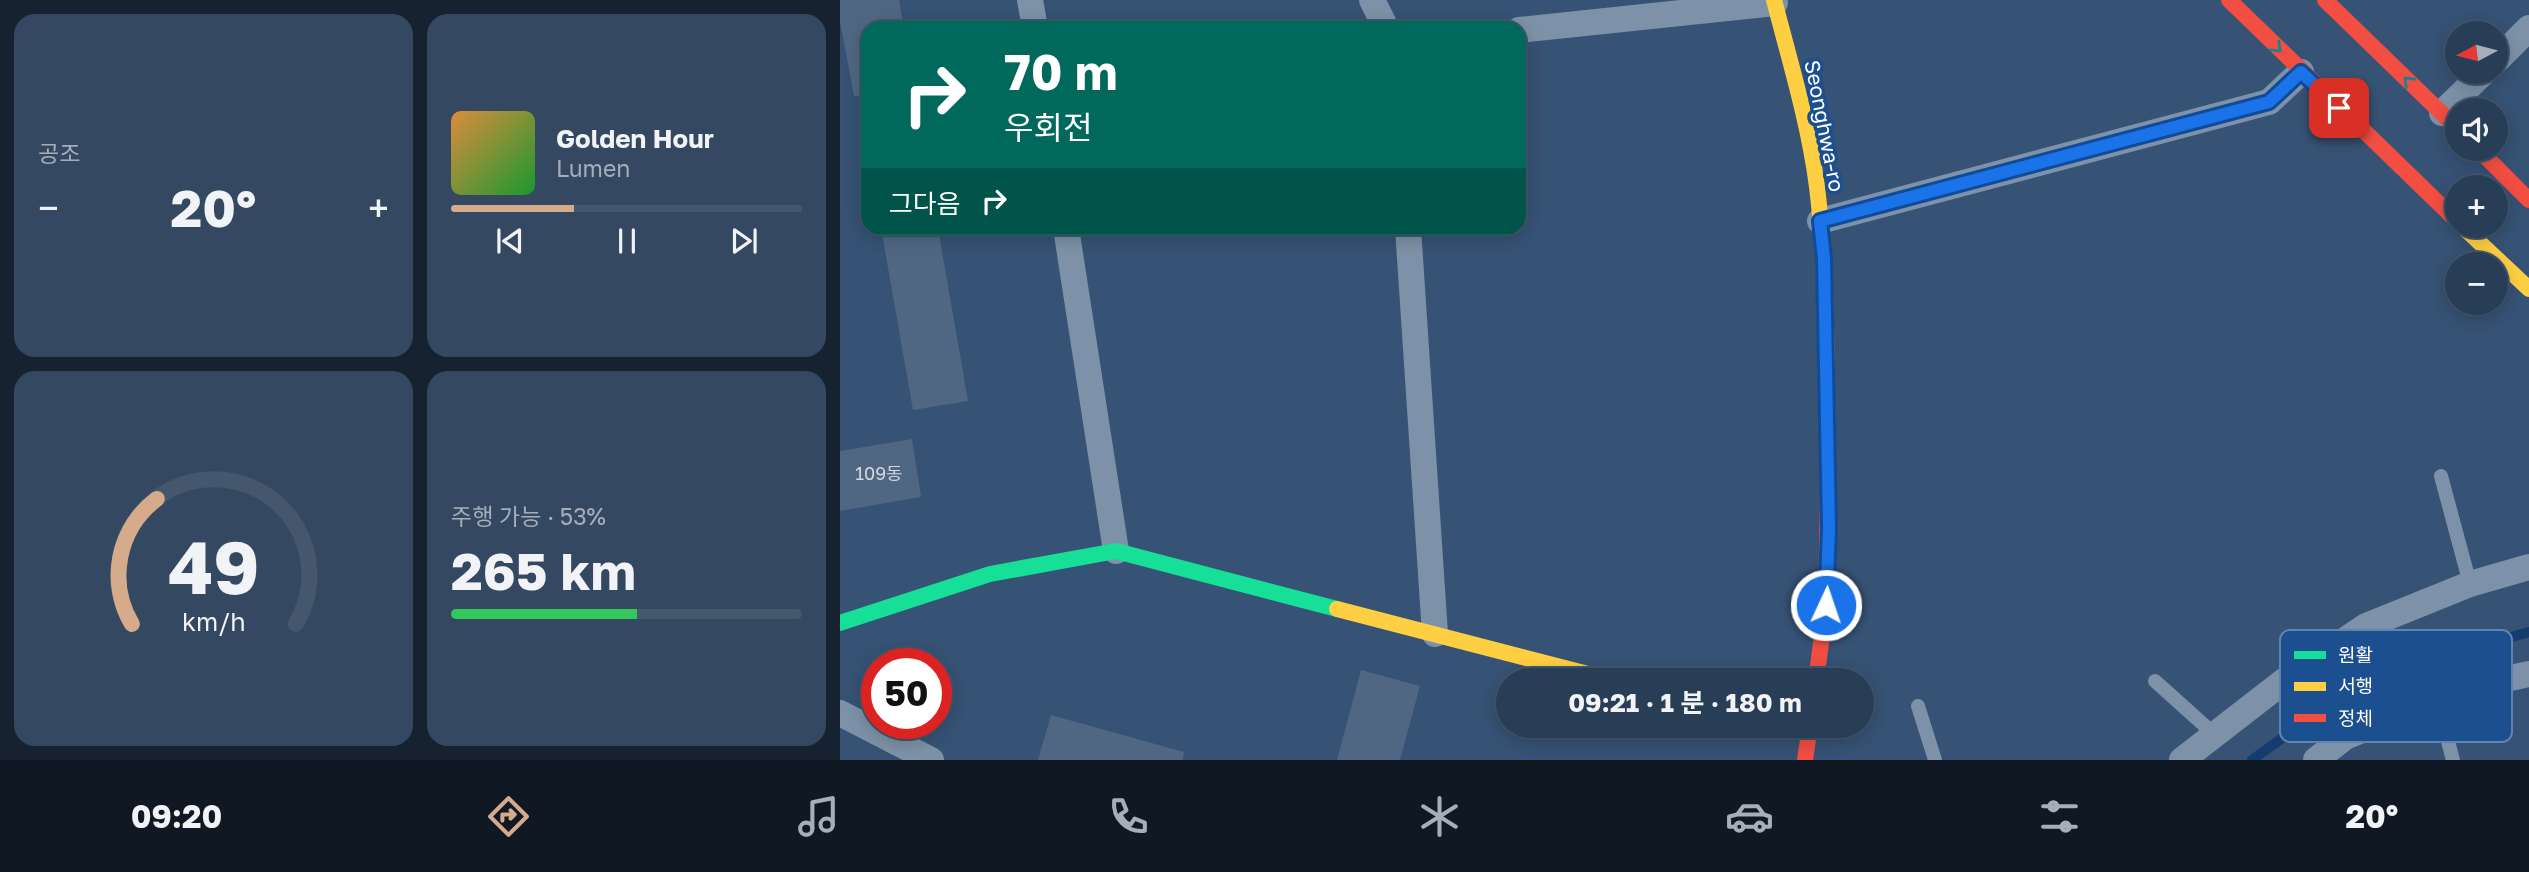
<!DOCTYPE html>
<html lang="ko">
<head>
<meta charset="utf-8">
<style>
  body { margin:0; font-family:"Golos Text","Noto Sans KR",sans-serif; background:#344961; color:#f1f3f6; height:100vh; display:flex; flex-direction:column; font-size:26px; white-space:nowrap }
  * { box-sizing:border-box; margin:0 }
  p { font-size:23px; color:#a5aeba }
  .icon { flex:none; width:38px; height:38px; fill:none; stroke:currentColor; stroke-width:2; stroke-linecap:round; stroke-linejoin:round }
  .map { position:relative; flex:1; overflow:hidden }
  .panel { display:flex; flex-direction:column; gap:14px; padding:14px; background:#162230; width:840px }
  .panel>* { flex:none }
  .banner { position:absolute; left:21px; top:21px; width:665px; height:214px; border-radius:21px; box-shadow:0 4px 18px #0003,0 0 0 2px #44576d; background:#00695c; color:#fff; overflow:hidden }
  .needle { width:46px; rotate:263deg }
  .controls { position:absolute; left:1605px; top:21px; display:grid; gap:14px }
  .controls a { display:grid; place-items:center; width:63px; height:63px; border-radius:50%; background:#283e57; box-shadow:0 4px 18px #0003,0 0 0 2px #44576d; font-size:35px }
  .speed { position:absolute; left:21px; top:648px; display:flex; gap:14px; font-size:35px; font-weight:700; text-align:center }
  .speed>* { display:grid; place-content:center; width:91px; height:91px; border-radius:50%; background:#283e57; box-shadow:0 4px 18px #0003,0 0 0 2px #44576d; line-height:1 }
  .speed .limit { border:10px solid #d22; background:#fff; color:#111 }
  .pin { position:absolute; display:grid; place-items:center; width:60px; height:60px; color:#fff; margin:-30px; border-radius:14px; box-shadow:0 4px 10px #0006 }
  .me { position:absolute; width:77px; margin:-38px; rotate:3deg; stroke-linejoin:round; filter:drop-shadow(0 0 5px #0008) }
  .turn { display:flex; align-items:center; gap:24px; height:147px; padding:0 28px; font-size:32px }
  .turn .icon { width:91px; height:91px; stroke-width:2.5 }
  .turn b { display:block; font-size:49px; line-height:60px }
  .then { display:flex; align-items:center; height:66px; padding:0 28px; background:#0003; gap:14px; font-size:26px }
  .big { font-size:52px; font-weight:700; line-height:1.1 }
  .panel .card { flex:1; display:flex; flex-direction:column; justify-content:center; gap:10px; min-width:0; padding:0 24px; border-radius:21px; background:#344961 }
  .panel .dial { align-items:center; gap:0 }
  .dial svg { height:182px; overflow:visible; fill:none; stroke:#44576d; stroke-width:7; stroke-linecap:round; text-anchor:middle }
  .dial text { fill:#f1f3f6; stroke:none }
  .song { display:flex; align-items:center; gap:21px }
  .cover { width:84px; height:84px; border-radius:10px; background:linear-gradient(135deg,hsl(30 70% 55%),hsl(130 70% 35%)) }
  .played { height:7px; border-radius:4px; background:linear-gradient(90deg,#d6ab8b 35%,#44576d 35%) }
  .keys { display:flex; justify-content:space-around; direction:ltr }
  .heat { display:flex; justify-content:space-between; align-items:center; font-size:38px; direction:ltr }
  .charge { height:10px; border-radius:5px; background:linear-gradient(90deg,#34c759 53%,#44576d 0) }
  .panel .tiles { flex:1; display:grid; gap:14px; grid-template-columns:repeat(2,1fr) }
  .trip { position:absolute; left:656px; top:668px; width:378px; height:70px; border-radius:35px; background:#283e57; box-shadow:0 4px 18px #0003,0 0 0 2px #44576d; font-weight:700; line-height:70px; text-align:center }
  .menu { display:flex; height:112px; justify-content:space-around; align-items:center; background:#101923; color:#a5aeba }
  .menu .icon { width:49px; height:49px }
  .menu .current { color:#d6ab8b }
  .menu b { font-size:32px; color:#f1f3f6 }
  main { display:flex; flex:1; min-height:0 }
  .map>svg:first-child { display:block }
</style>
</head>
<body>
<main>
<section class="panel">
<div class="tiles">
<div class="card"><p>공조</p>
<div class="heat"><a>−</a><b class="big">20°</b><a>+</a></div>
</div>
<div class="card">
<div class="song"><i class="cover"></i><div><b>Golden Hour</b><p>Lumen</p></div></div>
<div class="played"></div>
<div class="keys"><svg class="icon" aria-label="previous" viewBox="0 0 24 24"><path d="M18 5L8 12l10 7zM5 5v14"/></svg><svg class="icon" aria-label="pause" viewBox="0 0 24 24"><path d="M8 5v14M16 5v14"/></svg><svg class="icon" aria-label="next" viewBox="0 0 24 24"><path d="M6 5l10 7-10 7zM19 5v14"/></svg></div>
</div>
<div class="card dial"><svg viewBox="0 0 100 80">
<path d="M14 69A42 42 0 1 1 86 69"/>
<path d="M14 69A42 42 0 0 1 25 14" stroke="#d6ab8b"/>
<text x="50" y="56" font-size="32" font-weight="700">49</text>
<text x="50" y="72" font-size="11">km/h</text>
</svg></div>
<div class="card"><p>주행 가능 · 53%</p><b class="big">265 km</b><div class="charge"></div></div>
</div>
</section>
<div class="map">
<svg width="1689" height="760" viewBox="0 0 1689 760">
  <rect width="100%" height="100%" fill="#365274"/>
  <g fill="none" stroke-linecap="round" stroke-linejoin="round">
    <path stroke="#153c6e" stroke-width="10" d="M1412,760L1526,677L1689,632"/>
  </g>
  <path fill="#506783" d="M0,0H59L64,28H28V95L14,96L0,21Z
    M41,228H98L128,401L73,410Z
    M72,439L81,497L0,511V451Z
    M521,670L580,686L560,760H497Z
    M211,715L344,752L343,760H198Z"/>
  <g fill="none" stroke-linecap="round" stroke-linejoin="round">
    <path stroke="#7d92a8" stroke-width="14" d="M1601,476L1630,584
      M1315,681L1374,734
      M1597,700L1613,760
      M1078,706L1095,760"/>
    <path stroke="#7d92a8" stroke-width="26" d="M190,0L195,28
      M532,0L546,28
      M679,30L935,3
      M1656,61L1689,28
      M1602,113L1644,72
      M980,221L1429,102L1461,72
      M226,228L276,551
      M568,228L595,634
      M0,713L91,760
      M1342,760L1444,681L1526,626L1630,584L1689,567
      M1476,760L1505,737L1597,700L1629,687L1689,674"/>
    <path stroke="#16e098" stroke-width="16" d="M0,623L150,574L276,551L497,609"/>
    <path stroke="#ffcf43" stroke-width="16" d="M934,0C950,62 969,124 977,187C989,286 986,387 988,486
      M1622,226L1689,289
      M497,609L775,681"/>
    <path stroke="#f24e42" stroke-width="16" d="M1389,0L1617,221
      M1485,0L1617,128
      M1638,149L1689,200
      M976,681L986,605L988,486
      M965,760L970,726"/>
  </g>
  <defs><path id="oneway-chevron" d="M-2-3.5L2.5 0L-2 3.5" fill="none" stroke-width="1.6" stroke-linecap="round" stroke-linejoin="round" transform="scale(1.75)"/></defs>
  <g stroke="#198292">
    <use href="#oneway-chevron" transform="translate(1437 48) rotate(45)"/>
    <use href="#oneway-chevron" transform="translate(1568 81) rotate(-136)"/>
  </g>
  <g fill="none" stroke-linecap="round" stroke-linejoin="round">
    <defs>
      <path id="route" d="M986,605L989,529L984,259L980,221L1429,102L1461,72L1499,108"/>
    </defs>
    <use href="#route" stroke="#114b97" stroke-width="18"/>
    <use href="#route" stroke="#1a73e8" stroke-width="12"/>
  </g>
  <g text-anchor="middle" stroke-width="7" stroke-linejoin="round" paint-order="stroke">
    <g font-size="18" fill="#d3d9e0">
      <text x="39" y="480">109동</text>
    </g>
    <g font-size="21" fill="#fff" stroke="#1b4f8f">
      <text transform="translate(984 126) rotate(79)" y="7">Seonghwa-ro</text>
    </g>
  </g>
  <rect x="1440" y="630" width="232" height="112" rx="10" fill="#1b4f8f" stroke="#5f84b1" stroke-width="2"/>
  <rect x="1454" y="651" width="32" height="8" fill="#16e098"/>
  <rect x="1454" y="682" width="32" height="9" fill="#ffcf43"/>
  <rect x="1454" y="714" width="32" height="8" fill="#f24e42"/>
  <g font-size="19" fill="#fff">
    <text x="1498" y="662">원활</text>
    <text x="1498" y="693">서행</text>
    <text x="1498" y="725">정체</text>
  </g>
</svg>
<div class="controls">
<a><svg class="needle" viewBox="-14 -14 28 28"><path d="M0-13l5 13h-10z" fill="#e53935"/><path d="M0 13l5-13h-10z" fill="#a5aeba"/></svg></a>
<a><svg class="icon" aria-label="sound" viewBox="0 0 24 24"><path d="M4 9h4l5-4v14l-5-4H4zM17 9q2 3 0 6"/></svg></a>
<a>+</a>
<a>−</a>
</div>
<div class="speed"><div class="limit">50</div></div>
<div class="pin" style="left:1499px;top:108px;background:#d93025"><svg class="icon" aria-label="arrive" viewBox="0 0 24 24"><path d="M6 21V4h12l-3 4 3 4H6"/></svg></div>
<svg class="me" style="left:986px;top:605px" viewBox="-20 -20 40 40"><circle r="17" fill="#1a73e8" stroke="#fff" stroke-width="3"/><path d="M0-11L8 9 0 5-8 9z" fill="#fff"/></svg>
<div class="trip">09:21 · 1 분 · 180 m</div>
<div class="banner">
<div class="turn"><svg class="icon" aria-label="right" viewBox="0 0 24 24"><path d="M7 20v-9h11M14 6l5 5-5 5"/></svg><div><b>70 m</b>우회전</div></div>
<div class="then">그다음<svg class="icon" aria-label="right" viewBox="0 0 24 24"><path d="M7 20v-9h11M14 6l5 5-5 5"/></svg></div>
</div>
</div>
</main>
<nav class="menu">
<b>09:20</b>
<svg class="icon current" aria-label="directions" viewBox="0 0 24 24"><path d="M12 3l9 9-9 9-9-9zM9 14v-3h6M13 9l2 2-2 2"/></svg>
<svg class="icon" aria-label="music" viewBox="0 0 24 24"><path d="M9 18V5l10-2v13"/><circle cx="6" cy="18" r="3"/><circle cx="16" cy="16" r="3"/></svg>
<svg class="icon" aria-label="phone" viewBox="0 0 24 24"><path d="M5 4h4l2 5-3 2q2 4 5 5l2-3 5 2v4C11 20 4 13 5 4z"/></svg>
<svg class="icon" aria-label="climate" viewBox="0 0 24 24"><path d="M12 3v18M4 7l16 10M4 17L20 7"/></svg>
<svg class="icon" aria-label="car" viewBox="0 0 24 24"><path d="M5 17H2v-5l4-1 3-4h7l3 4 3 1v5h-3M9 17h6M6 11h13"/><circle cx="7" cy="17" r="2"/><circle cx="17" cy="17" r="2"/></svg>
<svg class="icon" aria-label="filters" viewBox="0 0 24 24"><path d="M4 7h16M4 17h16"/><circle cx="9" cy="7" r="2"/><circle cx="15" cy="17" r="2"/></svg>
<b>20°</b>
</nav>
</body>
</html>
